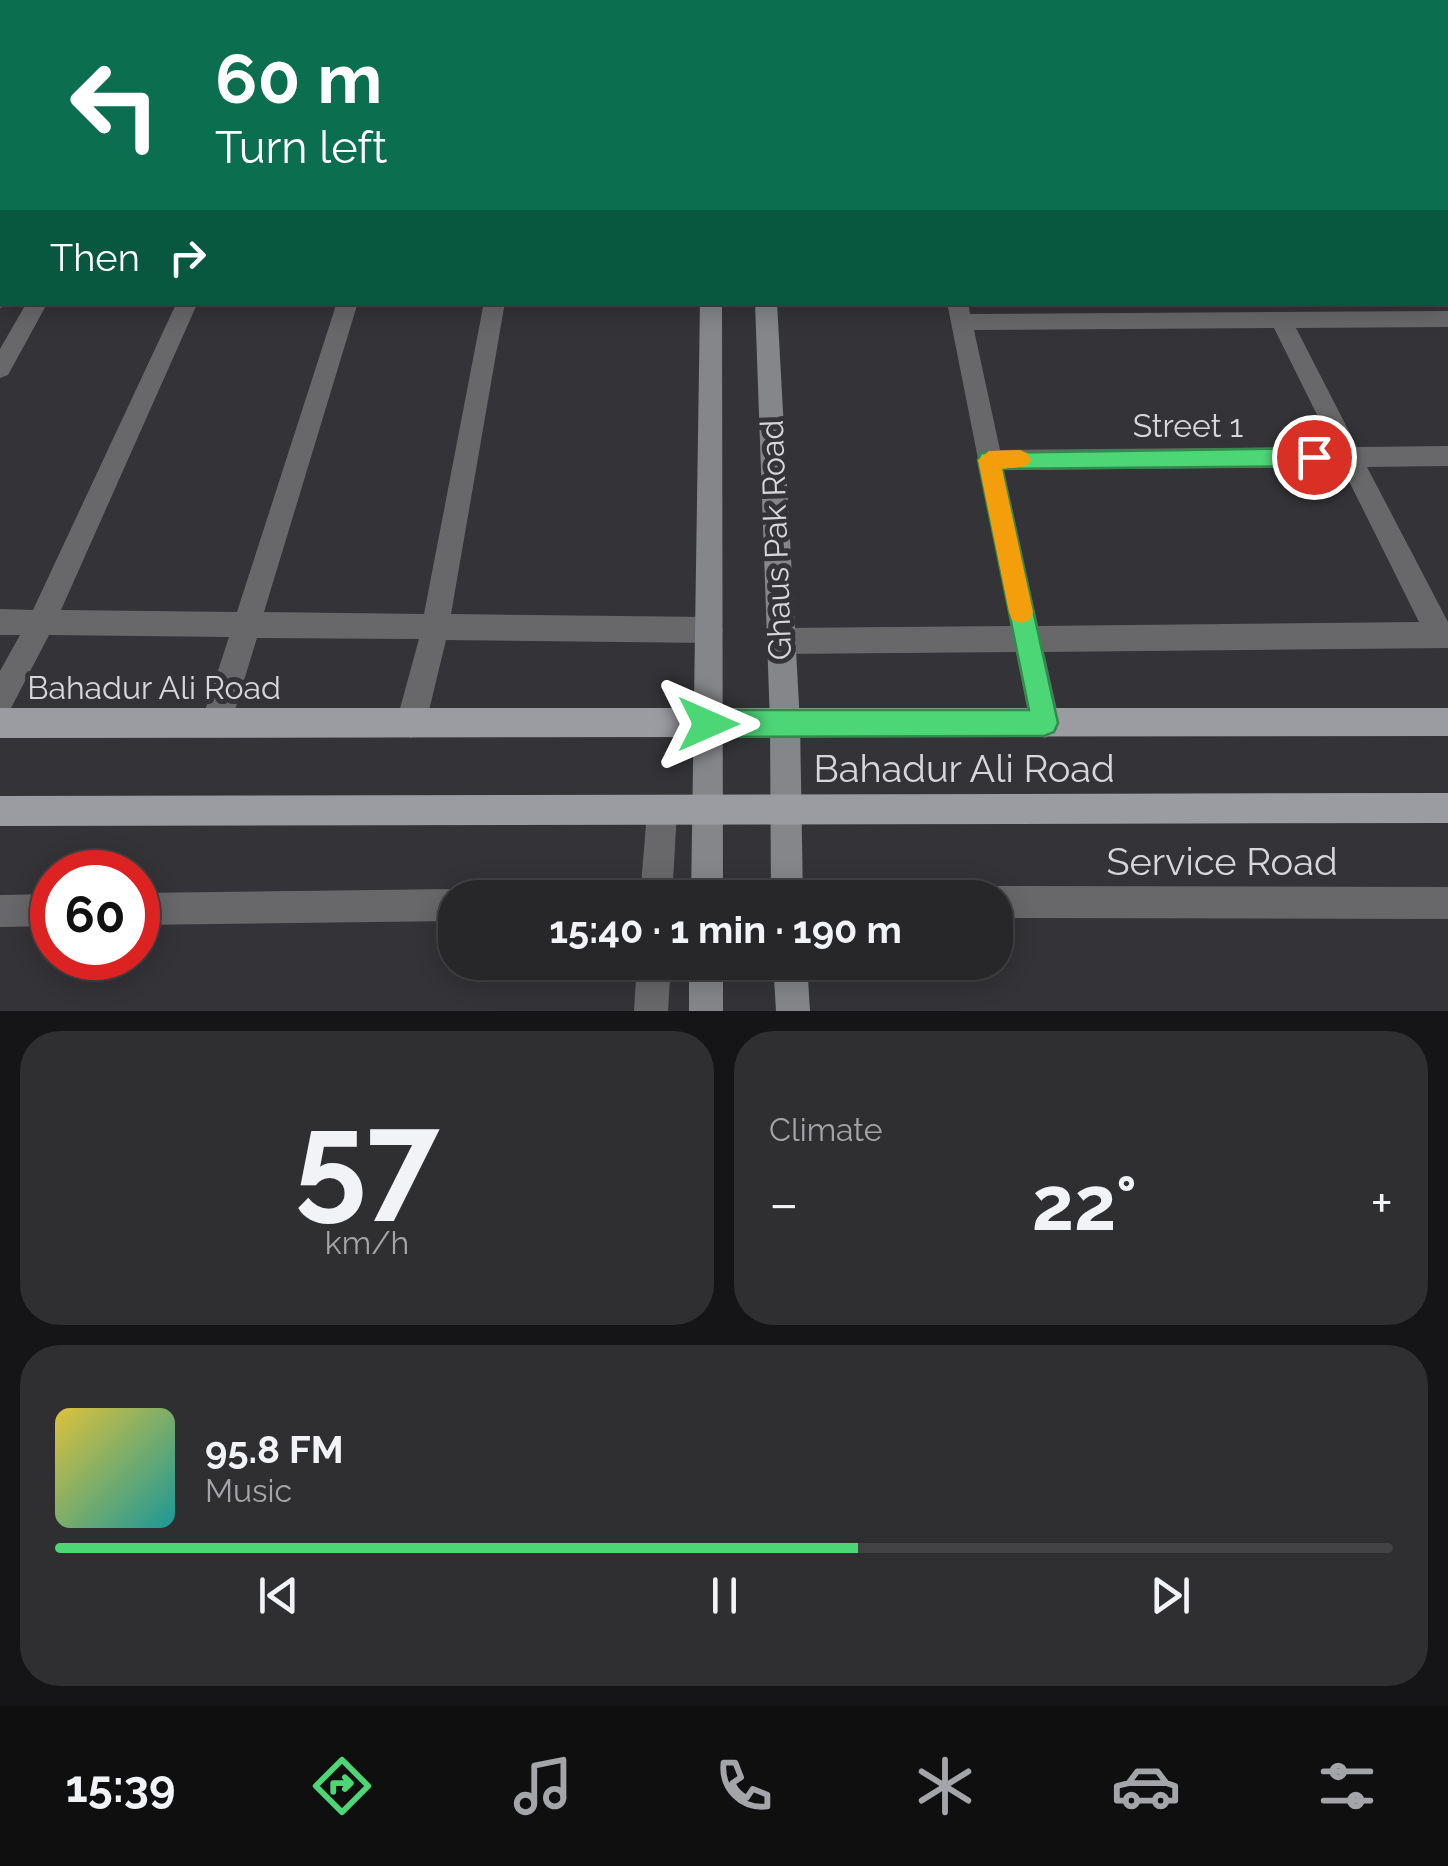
<!DOCTYPE html>
<html lang="en">
<head>
<meta charset="utf-8">
<style>
  body { margin:0; font-family:Raleway,sans-serif; background:#2f2e31; color:#f1f3f6; height:100vh; display:flex; flex-direction:column; font-size:38px; white-space:nowrap }
  * { box-sizing:border-box; margin:0 }
  p { font-size:32px; color:#a4a5a8 }
  .icon { flex:none; width:55px; height:55px; fill:none; stroke:currentColor; stroke-width:2; stroke-linecap:round; stroke-linejoin:round }
  .map { position:relative; height:1011px; overflow:hidden }
  .details { display:flex; flex-direction:column; gap:20px; padding:20px; background:#151517; flex:1 }
  .details>* { flex:none }
  .guide { position:absolute; left:0px; top:0px; width:1450px; height:305px; box-shadow:0 5px 25px #0003,0 0 0 2px #434346; background:#0b6e4f; color:#fff; overflow:hidden }
  .speed { position:absolute; left:30px; top:850px; display:flex; gap:20px; font-size:50px; font-weight:700; text-align:center }
  .speed>* { display:grid; place-content:center; width:130px; height:130px; border-radius:50%; background:#272629; box-shadow:0 5px 25px #0003,0 0 0 2px #434346; line-height:1 }
  .speed .limit { border:15px solid #d22; background:#fff; color:#111 }
  .pin { position:absolute; display:grid; place-items:center; width:85px; height:85px; color:#fff; margin:-42px; border:5px solid #fff; border-radius:50%; box-shadow:0 2px 10px #0007 }
  .me { position:absolute; width:110px; margin:-55px; rotate:90deg; stroke-linejoin:round; filter:drop-shadow(0 0 8px #0008) }
  .turn { display:flex; align-items:center; gap:35px; height:210px; padding:0 50px; font-size:45px }
  .turn .icon { width:130px; height:130px; stroke-width:2.5 }
  .turn b { display:block; font-size:70px; line-height:85px }
  .then { display:flex; align-items:center; height:95px; padding:0 50px; background:#0003; gap:20px; font-size:38px }
  .big { font-size:75px; font-weight:700; line-height:1.1 }
  .details .widget { flex:1; display:flex; flex-direction:column; justify-content:center; gap:15px; min-width:0; padding:0 35px; border-radius:40px; background:#2f2e31 }
  .details .dial { align-items:center; gap:0 }
  .dial b { font-size:130px; line-height:1 }
  .song { display:flex; align-items:center; gap:30px }
  .cover { width:120px; height:120px; border-radius:15px; background:linear-gradient(135deg,hsl(50 70% 55%),hsl(180 70% 35%)) }
  .played { height:10px; border-radius:5px; background:linear-gradient(90deg,#4dd676 60%,#434346 60%) }
  .keys { display:flex; justify-content:space-around; direction:ltr }
  .heat { display:flex; justify-content:space-between; align-items:center; font-size:55px; direction:ltr }
  .details .tiles { flex:1; display:grid; gap:20px; grid-template-columns:1fr 1fr }
  .widget:last-child { grid-column:span 2 }
  .trip { position:absolute; left:438px; top:880px; width:575px; height:100px; border-radius:40px; background:#272629; box-shadow:0 5px 25px #0003,0 0 0 2px #434346; font-weight:700; line-height:100px; text-align:center }
  .dock { display:flex; height:160px; justify-content:space-around; align-items:center; background:#100f10; color:#a4a5a8 }
  .dock .icon { width:70px; height:70px }
  .dock .current { color:#4dd676 }
  .dock b { font-size:45px; color:#f1f3f6 }
  .map>svg:first-child { display:block }
</style>
</head>
<body>
<div class="map">
<svg width="1448" height="1011" viewBox="0 0 1448 1011">
  <rect width="100%" height="100%" fill="#343337"/>
  <g fill="none" stroke-linecap="round" stroke-linejoin="round">
    <path fill="#68686b" fill-rule="evenodd" d="M886,0H902V2H887Z
      M1004,0H1020L1021,2H1006Z
      M1279,0H1295L1297,2H1281Z
      M0,43H2V53H0Z
      M0,237H2V251H0Z
      M0,292L2,302H11L9,305L0,308Z
      M27,302H48L8,375L0,378V349Z
      M177,302H198L61,610L237,612L337,302H358L264,612L424,614L484,302H505L451,614L709,617L719,621L723,630L719,639L709,643L446,640L426,723L421,733L411,738L401,733L396,723L419,639L257,638L231,723L226,733L216,738L206,733L201,723L229,637L49,635L10,710L0,714V671L20,635H0V609L33,610Z
      M947,302H968L970,314L1448,311V327L1296,328L1357,447L1448,446V466L1367,467L1448,622V648L1044,652L1060,723L1055,733L1045,738L1035,733L1030,723L1016,652L780,654L770,650L766,641L770,632L780,628L1011,626ZM1274,328L1333,447L1000,450L974,330ZM1342,467L1419,622L1038,626L1004,470Z
      M662,797L673,801L677,812L672,898H640L647,812L651,801Z
      M995,886L1448,887V919L995,918V898H981L984,891Z
      M455,889L468,898H455V921L138,925V893Z
      M52,894V926L0,927V895Z
      M637,962H671L668,1011H634Z"/>
    <path fill="#858689" fill-rule="evenodd" d="M705,0H721V2H706Z
      M745,0H761V2H746Z
      M700,302H722L723,898H691Z
      M755,302H777L800,723L803,898H771L770,723Z
      M689,962H723V1011H689Z
      M773,962H807L810,1011H776Z"/>
    <path fill="#9b9ca1" fill-rule="evenodd" d="M0,708H1448V736L0,738Z
      M1448,793V823L0,826V796Z"/>
  </g>
  <path fill="#4dd676" stroke="#328b4d" stroke-width="2.5" d="M1314,448L1325,457L1314,466L1002,469L1058,723L1054,732L1044,736L708,737L699,733L695,724L699,714L708,710H1029L978,460L981,453Z"/>
  <path fill="#f59e0b" d="M1020,450L1027,453L1031,460L1027,466L1002,469L1033,612L1030,620L1021,623L1012,620L1009,612L978,460L989,451Z"/>
  <g text-anchor="middle" stroke-width="10" stroke-linejoin="round" paint-order="stroke">
    <g font-size="32" fill="#d7d6d9" stroke="#343337">
      <text x="1188" y="437">Street 1</text>
      <text transform="translate(776 540) rotate(-92)" y="11">Ghaus Pak Road</text>
      <text x="154" y="699">Bahadur Ali Road</text>
    </g>
    <g font-size="38" fill="#d7d6d9" stroke="#343337">
      <text x="964" y="782">Bahadur Ali Road</text>
      <text x="1222" y="875">Service Road</text>
    </g>
  </g>
</svg>
<div class="speed"><div class="limit">60</div></div>
<div class="pin" style="left:1314px;top:457px;background:#d93025"><svg class="icon" aria-label="arrive" viewBox="0 0 24 24"><path d="M6 21V4h12l-3 4 3 4H6"/></svg></div>
<svg class="me" style="left:708px;top:724px" viewBox="-20 -20 40 40"><path d="M0-17L14 15 0 8-14 15z" fill="#4dd676" stroke="#fff" stroke-width="4"/></svg>
<div class="trip">15:40 · 1 min · 190 m</div>
<div class="guide">
<div class="turn"><svg class="icon" aria-label="left" viewBox="0 0 24 24"><path d="M17 20v-9H6M10 6l-5 5 5 5"/></svg><div><b>60 m</b>Turn left</div></div>
<div class="then">Then<svg class="icon" aria-label="right" viewBox="0 0 24 24"><path d="M7 20v-9h11M14 6l5 5-5 5"/></svg></div>
</div>
</div>
<section class="details">
<div class="tiles">
<div class="widget dial"><b>57</b><p>km/h</p></div>
<div class="widget"><p>Climate</p>
<div class="heat"><a>−</a><b class="big">22°</b><a>+</a></div>
</div>
<div class="widget">
<div class="song"><i class="cover"></i><div><b>95.8 FM</b><p>Music</p></div></div>
<div class="played"></div>
<div class="keys"><svg class="icon" aria-label="previous" viewBox="0 0 24 24"><path d="M18 5L8 12l10 7zM5 5v14"/></svg><svg class="icon" aria-label="pause" viewBox="0 0 24 24"><path d="M8 5v14M16 5v14"/></svg><svg class="icon" aria-label="next" viewBox="0 0 24 24"><path d="M6 5l10 7-10 7zM19 5v14"/></svg></div>
</div>
</div>
</section>
<nav class="dock">
<b>15:39</b>
<svg class="icon current" aria-label="directions" viewBox="0 0 24 24"><path d="M12 3l9 9-9 9-9-9zM9 14v-3h6M13 9l2 2-2 2"/></svg>
<svg class="icon" aria-label="music" viewBox="0 0 24 24"><path d="M9 18V5l10-2v13"/><circle cx="6" cy="18" r="3"/><circle cx="16" cy="16" r="3"/></svg>
<svg class="icon" aria-label="phone" viewBox="0 0 24 24"><path d="M5 4h4l2 5-3 2q2 4 5 5l2-3 5 2v4C11 20 4 13 5 4z"/></svg>
<svg class="icon" aria-label="climate" viewBox="0 0 24 24"><path d="M12 3v18M4 7l16 10M4 17L20 7"/></svg>
<svg class="icon" aria-label="car" viewBox="0 0 24 24"><path d="M5 17H2v-5l4-1 3-4h7l3 4 3 1v5h-3M9 17h6M6 11h13"/><circle cx="7" cy="17" r="2"/><circle cx="17" cy="17" r="2"/></svg>
<svg class="icon" aria-label="filters" viewBox="0 0 24 24"><path d="M4 7h16M4 17h16"/><circle cx="9" cy="7" r="2"/><circle cx="15" cy="17" r="2"/></svg>
</nav>
</body>
</html>
